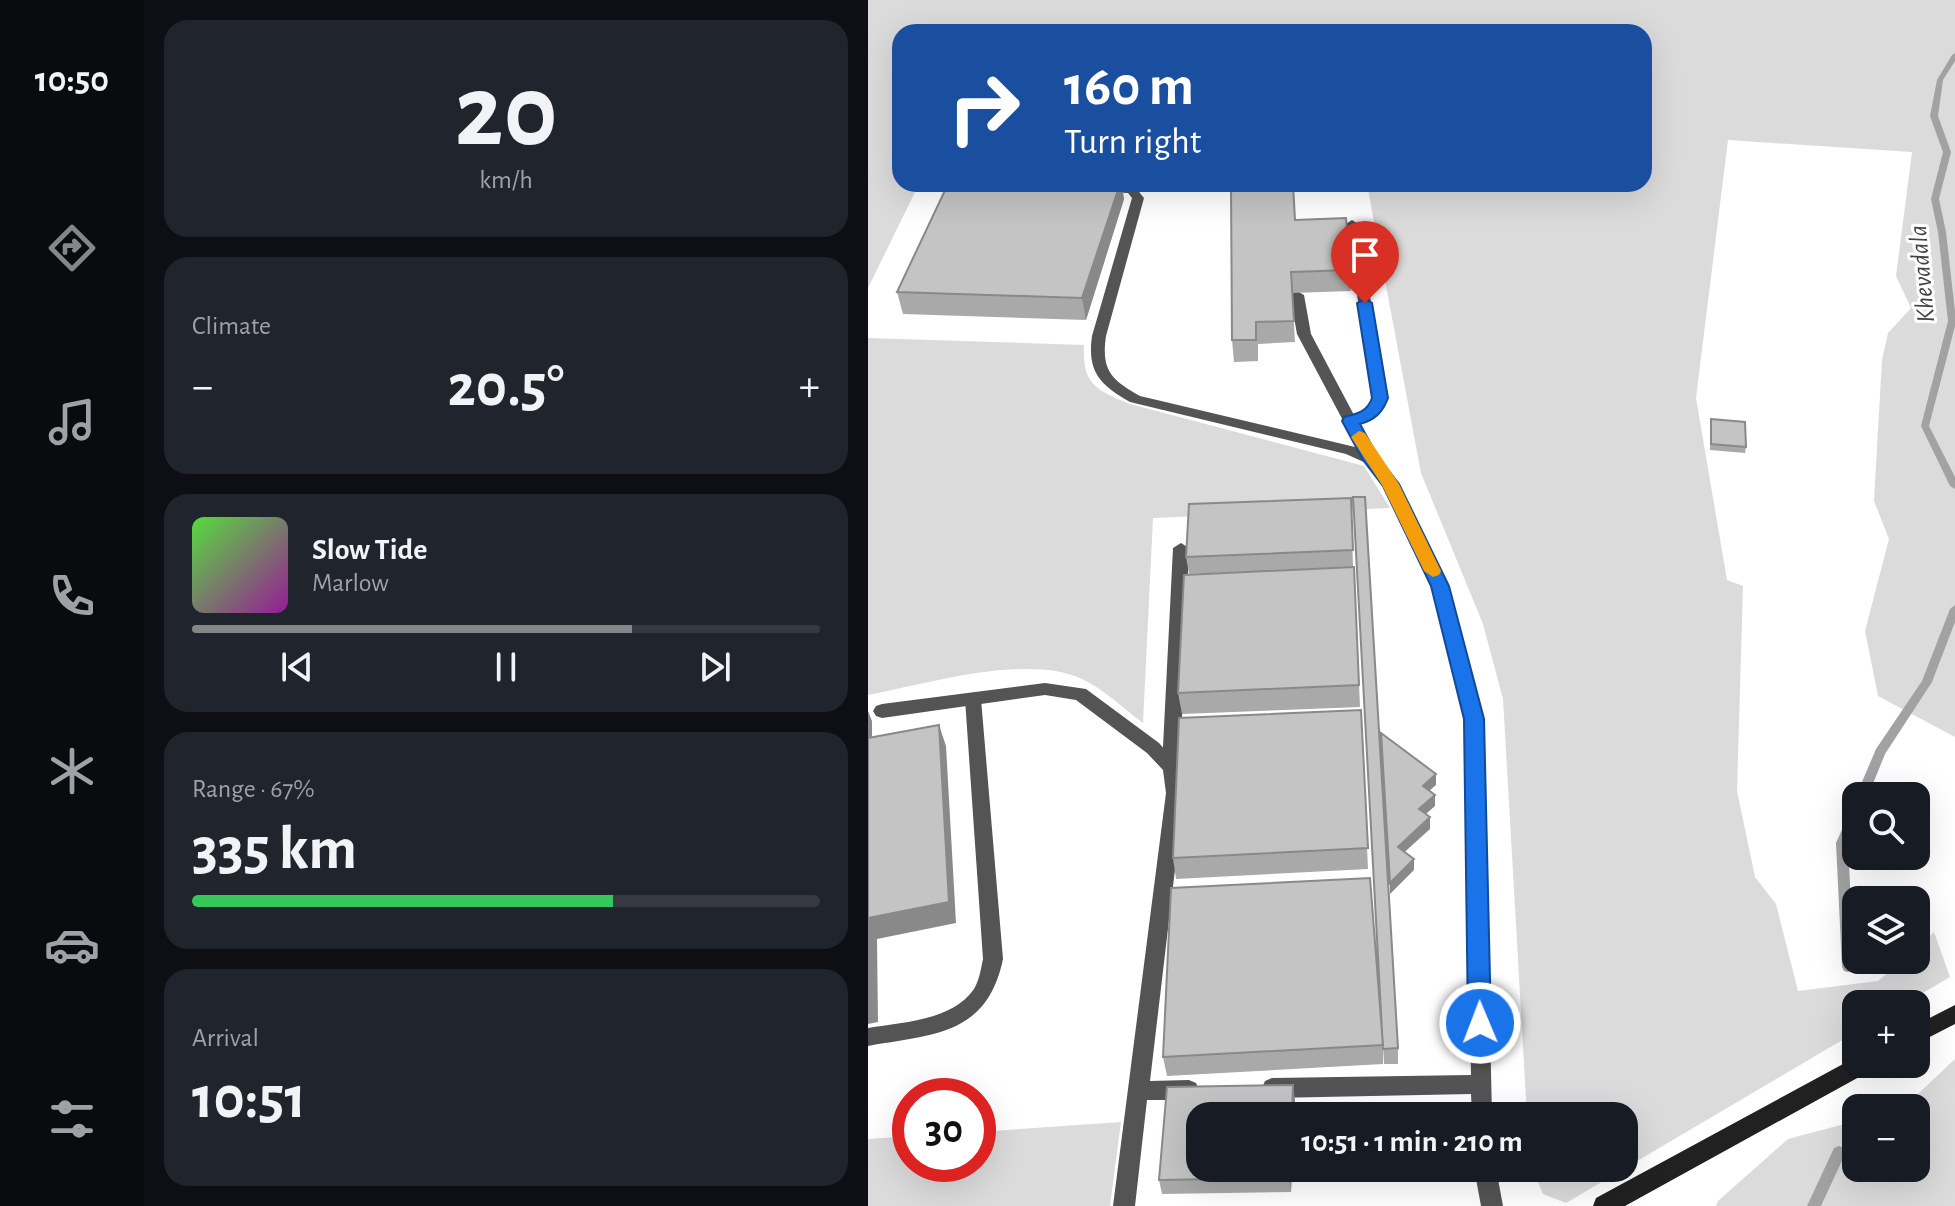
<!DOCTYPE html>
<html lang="en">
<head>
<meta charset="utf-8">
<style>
  body { margin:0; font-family:"Alegreya Sans",sans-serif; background:#20242c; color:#f1f3f6; height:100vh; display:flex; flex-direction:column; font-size:30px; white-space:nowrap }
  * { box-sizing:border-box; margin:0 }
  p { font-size:26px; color:#9ea1a6 }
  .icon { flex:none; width:44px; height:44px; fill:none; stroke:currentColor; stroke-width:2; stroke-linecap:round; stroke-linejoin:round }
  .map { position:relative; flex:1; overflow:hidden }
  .panel { display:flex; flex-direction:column; gap:20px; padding:20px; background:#0d0f14; width:724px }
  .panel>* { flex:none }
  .guide { position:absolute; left:24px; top:24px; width:760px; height:168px; border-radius:24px; box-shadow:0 8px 32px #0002; background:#1a4fa0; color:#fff; overflow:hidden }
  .fabs { position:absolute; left:974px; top:782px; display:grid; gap:16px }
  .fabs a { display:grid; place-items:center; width:88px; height:88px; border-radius:16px; background:#171b24; box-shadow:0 8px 32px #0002; font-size:40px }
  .speed { position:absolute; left:24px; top:1078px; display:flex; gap:16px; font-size:40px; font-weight:700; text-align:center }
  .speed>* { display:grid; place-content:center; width:104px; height:104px; border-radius:50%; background:#171b24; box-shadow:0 8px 32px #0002; line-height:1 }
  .speed .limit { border:12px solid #d22; background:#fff; color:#111 }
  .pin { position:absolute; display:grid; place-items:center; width:68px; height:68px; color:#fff; margin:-82px -34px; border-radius:50% 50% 50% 0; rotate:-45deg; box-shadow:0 0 8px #0007 }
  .pin .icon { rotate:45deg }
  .me { position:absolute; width:88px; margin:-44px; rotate:359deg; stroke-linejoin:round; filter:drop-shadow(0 0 6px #0008) }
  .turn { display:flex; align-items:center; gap:28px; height:168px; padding:0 40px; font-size:36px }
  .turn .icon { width:104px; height:104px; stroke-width:2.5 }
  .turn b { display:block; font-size:56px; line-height:68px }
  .big { font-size:60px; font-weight:700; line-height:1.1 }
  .panel .tile { flex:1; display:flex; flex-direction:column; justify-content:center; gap:12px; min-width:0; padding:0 28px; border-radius:24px; background:#20242c }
  .panel .dial { align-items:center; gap:0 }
  .dial b { font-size:104px; line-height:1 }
  .song { display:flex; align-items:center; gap:24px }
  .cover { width:96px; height:96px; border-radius:12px; background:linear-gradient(135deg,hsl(110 70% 55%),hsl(300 70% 35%)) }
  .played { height:8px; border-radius:4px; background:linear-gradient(90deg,#858687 70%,#363941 70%) }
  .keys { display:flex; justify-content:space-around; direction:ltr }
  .heat { display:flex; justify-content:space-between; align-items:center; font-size:44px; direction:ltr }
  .charge { height:12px; border-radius:6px; background:linear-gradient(90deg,#34c759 67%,#363941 0) }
  .trip { position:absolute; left:318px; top:1102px; width:452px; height:80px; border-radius:24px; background:#171b24; box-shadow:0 8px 32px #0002; font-weight:700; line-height:80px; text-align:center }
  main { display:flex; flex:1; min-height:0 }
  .dock { display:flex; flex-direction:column; width:144px; justify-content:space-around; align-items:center; background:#090b0e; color:#9ea1a6 }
  .dock .icon { width:56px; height:56px }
  .dock .active { color:#858687 }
  .dock b { font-size:36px; color:#f1f3f6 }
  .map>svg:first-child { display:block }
</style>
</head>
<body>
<main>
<nav class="dock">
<b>10:50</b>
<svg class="icon active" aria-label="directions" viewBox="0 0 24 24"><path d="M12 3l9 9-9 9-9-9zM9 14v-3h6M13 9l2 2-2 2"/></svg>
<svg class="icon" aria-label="music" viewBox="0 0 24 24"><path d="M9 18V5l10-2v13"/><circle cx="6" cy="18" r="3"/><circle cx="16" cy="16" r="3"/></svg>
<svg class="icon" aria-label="phone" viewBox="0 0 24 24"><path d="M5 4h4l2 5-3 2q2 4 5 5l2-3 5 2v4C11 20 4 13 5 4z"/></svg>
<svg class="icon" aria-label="climate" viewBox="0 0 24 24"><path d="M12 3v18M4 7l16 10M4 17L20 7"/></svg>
<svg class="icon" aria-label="car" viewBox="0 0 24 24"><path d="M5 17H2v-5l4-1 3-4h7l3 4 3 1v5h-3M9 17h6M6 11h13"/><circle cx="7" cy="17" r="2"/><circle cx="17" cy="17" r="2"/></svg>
<svg class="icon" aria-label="filters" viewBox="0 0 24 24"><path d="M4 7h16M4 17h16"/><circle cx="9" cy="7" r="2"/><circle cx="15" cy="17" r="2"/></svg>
</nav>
<section class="panel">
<div class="tile dial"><b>20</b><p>km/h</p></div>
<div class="tile"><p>Climate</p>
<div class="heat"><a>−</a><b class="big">20.5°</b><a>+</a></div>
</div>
<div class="tile">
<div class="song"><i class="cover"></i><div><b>Slow Tide</b><p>Marlow</p></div></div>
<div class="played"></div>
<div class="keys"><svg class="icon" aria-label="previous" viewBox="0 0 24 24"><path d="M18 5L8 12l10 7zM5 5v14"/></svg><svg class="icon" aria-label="pause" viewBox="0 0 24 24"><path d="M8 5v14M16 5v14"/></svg><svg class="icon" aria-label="next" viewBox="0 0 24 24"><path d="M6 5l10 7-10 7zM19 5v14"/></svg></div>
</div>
<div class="tile"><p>Range · 67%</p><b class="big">335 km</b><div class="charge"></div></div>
<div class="tile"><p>Arrival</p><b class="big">10:51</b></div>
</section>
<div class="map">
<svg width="1087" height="1206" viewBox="0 0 1087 1206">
  <rect width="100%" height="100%" fill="#fff"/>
  <path fill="#dbdbdb" d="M0,0H1087V737L1010,696L997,631L1021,539L1006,501L1014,360L1020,333L1043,308L1028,276L1044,152L860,140L828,398L859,580L875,586L869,791L887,877L908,904L930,991L1010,981L1035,960H1048V948L1066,932L1082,977L1036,1004H988V1032L698,1203L675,1194L664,1168H756V1116H659L635,699L615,624L553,473L499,184H776V32H32V184H51L0,288Z
    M0,338L216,345C214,384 228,390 262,404L496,466L522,508L285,518L275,723C256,709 236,689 214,679C161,653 58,684 0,695Z
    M1087,1059V1206H848L850,1201L920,1139L988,1121V1168H1048V1108H1035Z
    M253,1122L242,1206H0V1139L42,1136V1164H110V1132Z"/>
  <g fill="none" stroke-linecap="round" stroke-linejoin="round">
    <path fill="#a2a2a2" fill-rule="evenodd" d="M1087,53V61L1075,80L1070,116L1083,152L1071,199L1078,232L1087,311V326L1061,426L1087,477V489L1082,486L1053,426L1080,321L1070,232L1063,199L1075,152L1062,116L1069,80L1084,55Z
      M1087,605V622L1064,682L1017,754L1000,796H988L1008,749L1054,681L1082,609Z
      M988,805V823L980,843L986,967L984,971L980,972L976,971L974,967L968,843L984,807Z
      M971,1146L976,1148L978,1152L953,1206H939L966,1148Z"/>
    <path fill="#545454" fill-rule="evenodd" d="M236,185L267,187L276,198L238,336L231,340L224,336L264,198L260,193L232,192L230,189Z
      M484,220L490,224L519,398L509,414L491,423L510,460L503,465L496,460L429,334L422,295L429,291L436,295L443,334L486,415L499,408L505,398L478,224Z
      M313,543L321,548L312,767L309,772L303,774L297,772L294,767L305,548Z
      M105,693L111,694L113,699L135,959C119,1036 65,1034 0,1046V1028C34,1022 84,1021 106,989C111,981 113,969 115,959L97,699L99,694Z"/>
    <path fill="#545454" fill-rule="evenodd" d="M231,332L238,336C233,370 243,380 272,396L487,447L508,457L527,480L580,586L615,719L624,1116H604L603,1094L404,1098L397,1095L394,1088L397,1081L404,1078L603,1075L597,719L564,586L516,486L498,463L478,454L262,402C232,385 219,372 224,336Z
      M177,683L218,689L291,743L312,767L316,793L282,1081L321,1080L328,1083L331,1090L328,1097L321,1100H279L267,1206H245L298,793L295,770L279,753L208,700L177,695L14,718L8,716L5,711L8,706L14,704Z
      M606,1168H628L635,1206H613Z"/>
    <path fill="#212121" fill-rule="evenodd" d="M1087,1005V1024L1048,1044V1025Z
      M988,1057V1064H1005L1002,1071L757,1206H725L728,1198Z"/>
  </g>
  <path fill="#a9a9a9" d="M256,199L218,320L35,314L29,292Z
    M427,220L482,270L483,291L424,293L427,342L390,344V361L366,362L364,340Z
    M843,419L878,447L877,453L842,450Z
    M483,498L485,567L321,574L318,557Z
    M486,567L492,707L314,714L310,693Z
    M493,710L500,869L308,879L305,858Z
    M514,1043L530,1048V1064H516L515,1046V1064L299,1076L295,1057Z
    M427,1100L423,1192L294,1194L291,1180Z"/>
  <path fill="#898989" d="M252,184H254L256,199L218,320L214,298Z
    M0,711L4,721V760L0,748Z
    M71,725L78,746L88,923L9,939L10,1022L0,1024V918Z
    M568,774V785L554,797L555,786Z
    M567,795V806L551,820V809Z
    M562,817V829L530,858V847Z
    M546,859V870L522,894V883Z
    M425,1085L427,1100L426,1116H424Z
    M422,1168H424L423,1192L422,1178Z"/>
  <path fill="#c4c4c4" stroke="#898989" stroke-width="2" d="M80,184H252L214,298L29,292Z
    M363,184H425L427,220L478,218L482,270L423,272L426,321L388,322V340H364Z
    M843,419L877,422L878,447L843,444Z
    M485,497H497L530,1048L515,1049Z
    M483,498L485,550L318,557L321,504Z
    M486,567L491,685L310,693L316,575Z
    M493,710L500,848L305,858L311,718Z
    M71,725L81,902L0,918V738Z
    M513,733L568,774L555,786L567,795L551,809L562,817L530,847L546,859L522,883Z
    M502,878L515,1045L295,1057L303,888Z
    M425,1085L424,1116H332V1168H422V1178L291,1180L299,1087Z"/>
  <path fill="#1a73e8" stroke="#114b97" stroke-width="2" d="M497,299L504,303L520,398C515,412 507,420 492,424L510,457L531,484L581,586L616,719L623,1023L620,1030L612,1033L604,1030L600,1023L596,719L563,586L515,486L495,460L474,421L476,417C489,414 499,412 504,398L489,303Z"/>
  <path fill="#f59e0b" d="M491,431L497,433L531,484L573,571L571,575L565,577L556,571L514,485L483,437Z"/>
  <g text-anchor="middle" stroke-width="6" stroke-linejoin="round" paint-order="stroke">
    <g font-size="26" font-style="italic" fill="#434343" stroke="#fff">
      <text transform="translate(1053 274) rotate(-95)" y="9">Khevadala</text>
    </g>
  </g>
</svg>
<div class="fabs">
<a><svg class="icon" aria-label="search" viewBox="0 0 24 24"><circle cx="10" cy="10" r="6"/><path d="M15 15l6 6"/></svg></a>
<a><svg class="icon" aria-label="layers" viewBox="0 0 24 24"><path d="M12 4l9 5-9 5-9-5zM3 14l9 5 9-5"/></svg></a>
<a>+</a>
<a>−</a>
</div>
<div class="speed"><div class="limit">30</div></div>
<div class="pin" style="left:497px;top:303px;background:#d93025"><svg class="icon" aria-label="arrive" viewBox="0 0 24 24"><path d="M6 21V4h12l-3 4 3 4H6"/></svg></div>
<svg class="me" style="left:612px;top:1023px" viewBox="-20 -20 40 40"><circle r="17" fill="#1a73e8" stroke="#fff" stroke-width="3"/><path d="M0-11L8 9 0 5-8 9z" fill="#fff"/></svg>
<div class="trip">10:51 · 1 min · 210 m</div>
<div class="guide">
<div class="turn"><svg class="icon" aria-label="right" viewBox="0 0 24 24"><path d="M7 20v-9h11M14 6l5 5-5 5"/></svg><div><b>160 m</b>Turn right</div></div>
</div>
</div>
</main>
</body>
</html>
